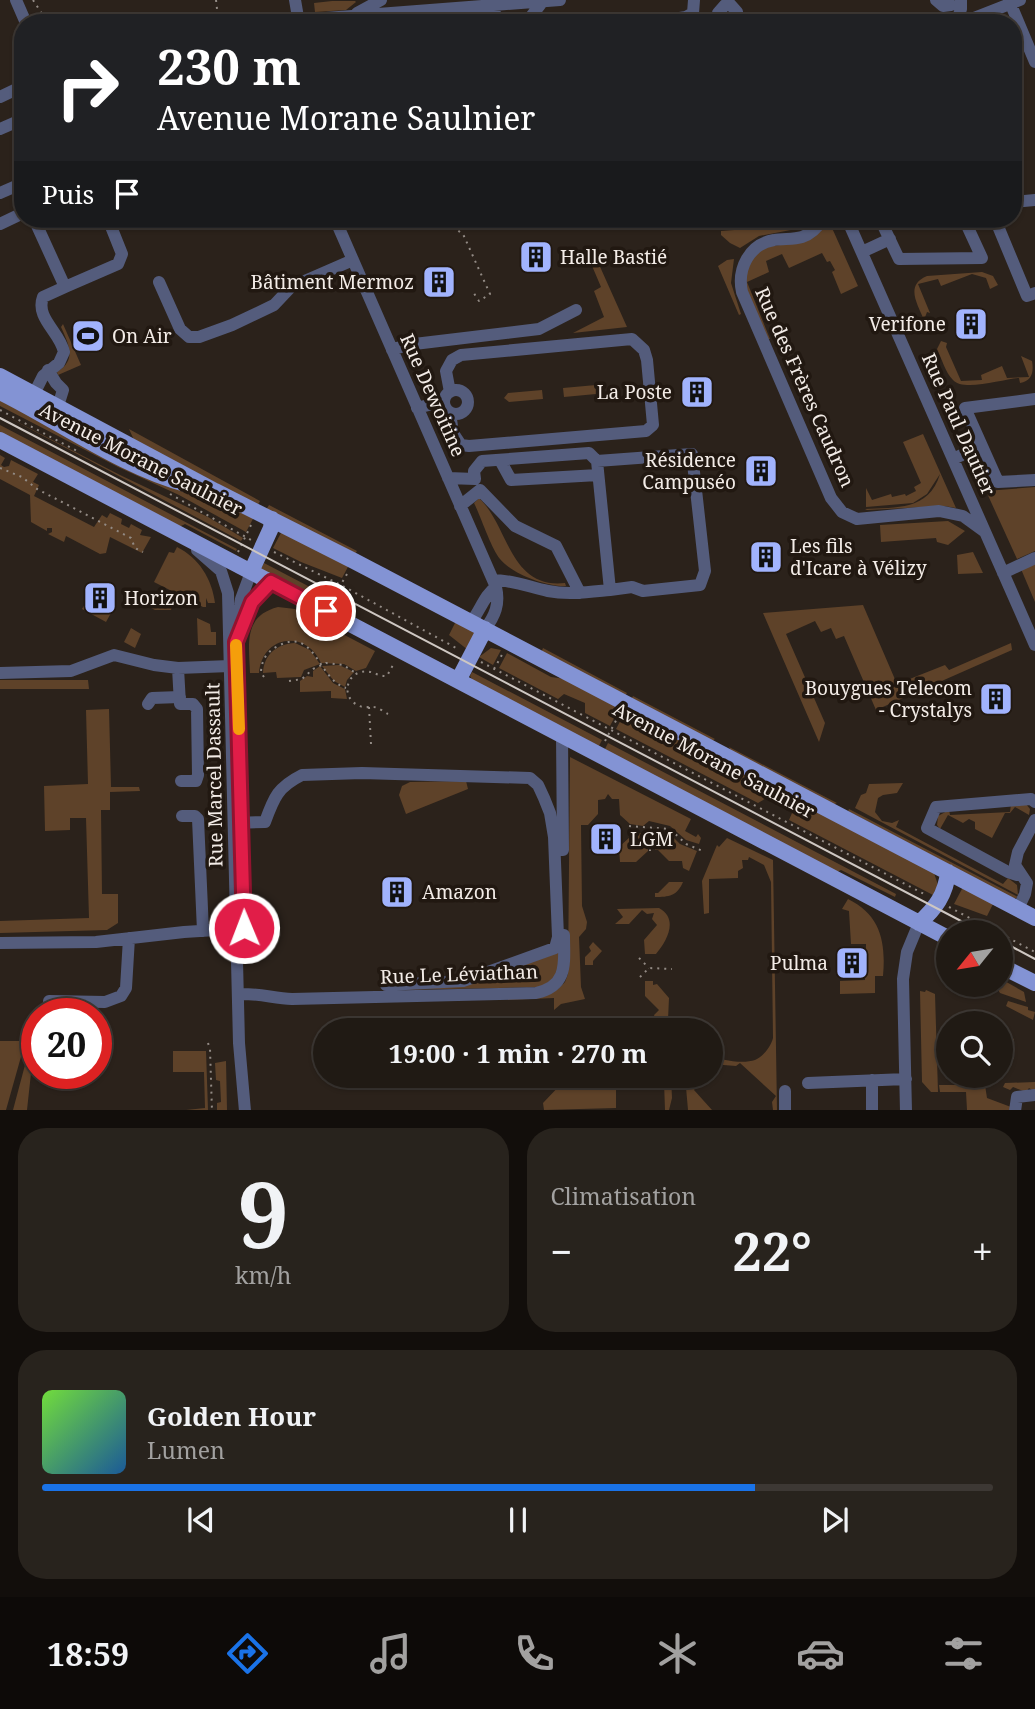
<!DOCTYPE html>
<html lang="fr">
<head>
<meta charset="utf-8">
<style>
  body { margin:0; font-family:"Noto Serif",serif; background:#28231d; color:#f1f3f6; height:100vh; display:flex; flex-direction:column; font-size:26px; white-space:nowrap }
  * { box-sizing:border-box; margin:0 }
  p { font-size:23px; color:#a2a1a0 }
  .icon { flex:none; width:38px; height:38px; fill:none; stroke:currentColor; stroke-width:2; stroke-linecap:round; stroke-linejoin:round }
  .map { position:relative; height:1110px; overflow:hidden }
  .details { display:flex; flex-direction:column; gap:18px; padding:18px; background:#120e0b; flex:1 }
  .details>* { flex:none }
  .hud { position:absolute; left:14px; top:14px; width:1008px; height:214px; border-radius:28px; box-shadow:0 2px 5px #0004,0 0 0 2px #3d3834; background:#202124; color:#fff; overflow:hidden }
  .needle { width:46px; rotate:240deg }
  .controls { position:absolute; left:936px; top:920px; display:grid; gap:14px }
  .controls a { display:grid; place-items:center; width:77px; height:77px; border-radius:50%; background:#201a14; box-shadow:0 2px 5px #0004,0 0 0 2px #3d3834; font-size:35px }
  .speed { position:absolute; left:21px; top:998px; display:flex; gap:14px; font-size:35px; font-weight:700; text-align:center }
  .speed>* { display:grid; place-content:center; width:91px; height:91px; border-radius:50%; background:#201a14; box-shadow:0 2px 5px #0004,0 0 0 2px #3d3834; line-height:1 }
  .speed .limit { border:10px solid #d22; background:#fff; color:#111 }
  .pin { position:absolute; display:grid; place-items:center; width:60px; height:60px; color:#fff; margin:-30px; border:4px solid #fff; border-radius:50%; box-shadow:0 2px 7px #0007 }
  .me { position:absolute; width:77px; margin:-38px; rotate:359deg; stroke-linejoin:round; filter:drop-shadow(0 0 5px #0008) }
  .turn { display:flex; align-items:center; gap:24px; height:147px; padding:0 28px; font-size:32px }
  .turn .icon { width:91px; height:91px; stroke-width:2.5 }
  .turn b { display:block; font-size:49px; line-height:60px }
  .then { display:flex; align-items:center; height:66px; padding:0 28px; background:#0003; gap:14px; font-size:26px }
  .big { font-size:52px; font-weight:700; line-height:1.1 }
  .details .tile { flex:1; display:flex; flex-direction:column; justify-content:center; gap:10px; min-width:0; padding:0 24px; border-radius:28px; background:#28231d }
  .details .dial { align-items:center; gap:0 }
  .dial b { font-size:91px; line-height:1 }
  .song { display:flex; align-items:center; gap:21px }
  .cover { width:84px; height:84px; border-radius:10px; background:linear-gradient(135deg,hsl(100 70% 55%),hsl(210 70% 35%)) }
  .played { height:7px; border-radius:4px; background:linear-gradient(90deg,#1a73e8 75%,#3d3834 75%) }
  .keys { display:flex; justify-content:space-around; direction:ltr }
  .heat { display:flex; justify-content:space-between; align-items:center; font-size:38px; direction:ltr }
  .details .tiles { flex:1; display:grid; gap:18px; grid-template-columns:1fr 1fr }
  .tile:last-child { grid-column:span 2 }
  .trip { position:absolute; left:313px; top:1018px; width:410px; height:70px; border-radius:35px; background:#201a14; box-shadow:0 2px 5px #0004,0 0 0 2px #3d3834; font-weight:700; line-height:70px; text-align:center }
  .tab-bar { display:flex; height:112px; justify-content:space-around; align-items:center; background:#0d0a08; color:#a2a1a0 }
  .tab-bar .icon { width:49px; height:49px }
  .tab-bar .on { color:#1a73e8 }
  .tab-bar b { font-size:32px; color:#f1f3f6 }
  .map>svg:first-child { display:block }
</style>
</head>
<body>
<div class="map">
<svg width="1035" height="1111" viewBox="0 0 1035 1111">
  <rect width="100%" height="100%" fill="#2b221b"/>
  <path fill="#5e4229" d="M332,1H355L356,2L346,10L315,12L314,3Z
    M785,219H811L796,229L759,236L740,248L730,243L721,235V231L785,226Z
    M828,219L858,286L841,294L832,272L835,270L830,261L827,262L822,253L789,268L782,254L766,261L769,272L747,282L770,339H767L746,288V270L754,256L764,247L796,243Z
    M593,251L627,327L573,333L604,317L594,291L601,287L587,254Z
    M734,259L731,283L741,314L739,315L718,266L727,260Z
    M982,272L993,276L998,285L990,289L986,278L972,274L941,286L938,279L918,284L930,313L927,312L924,320C917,303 905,285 927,276Z
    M63,324L81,365L58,375L57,372C77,360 69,345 61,327Z
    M941,341L947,343L946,347L961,381L982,380L981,375L1002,366L1007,378L1029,377L1021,356L1032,361C1034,372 1032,381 1020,383L1019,378C1004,379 963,392 953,380C945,372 942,359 937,349Z
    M596,385V394L564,397L563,388Z
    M542,390L543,399L509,402L504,398L508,393Z
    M0,400L163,484L254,517L246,532L179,495L118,467L0,406Z
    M0,413L120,475L208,517L243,538L241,541Z
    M0,425L237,549L236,551L185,524L179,527L0,435Z
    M129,429L260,501L258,505L134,440Z
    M923,434L956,508L944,506L867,510L865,509C896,507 929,511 940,474L927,494L913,503L866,507V488L872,500L891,494L892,497L905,494L906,496L916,491L914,487L921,483L903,442Z
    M0,455L5,458L1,465L4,467L9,466L11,460L38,474L33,482L39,485L34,496L94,527L102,515L107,518L110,513L122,519L121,524L129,528L131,524L142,530L140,535L151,537L142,553L110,537L106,553L100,554L66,536L64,542L48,534L52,532V528H47V531L31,522L30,495L0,479Z
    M1035,487V551L1017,559L986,491Z
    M479,498C509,526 509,589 565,583L566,586C547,587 512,574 500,559C491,548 481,517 474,503Z
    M269,505L357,551L354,556L266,510Z
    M948,521L965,531L948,545L937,542L936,538L881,542L880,525Z
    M282,531L349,565L342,578L301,562L273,548Z
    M177,547C199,558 212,579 215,603H208L206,598V607H203L154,582L169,552L174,553Z
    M973,552L983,573L958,574L957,555Z
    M1035,562V602L1021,569Z
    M264,563L331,598L328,605L261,569Z
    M150,595L172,606L171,610H155L145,605Z
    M87,600L111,613L106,622L82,609Z
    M863,605L897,684L945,665L949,670L1011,643L1012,650L876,710L844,636L836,639L831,628L821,632L815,621L786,634L825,723L819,742L763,613Z
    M278,607L295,609L375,651L366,668L356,671L344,664L321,663C306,629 262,635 259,673H250C249,644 243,616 278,607Z
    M197,618L210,624L211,632H216V645H198Z
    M456,621L475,631L468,650L449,635Z
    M131,628L141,634L135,648L124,642Z
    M295,643L310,650L320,664L304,670L301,677L277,678L276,672L263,673C264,654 277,644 295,643Z
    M491,648L501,650L493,665L479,657Z
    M543,648L627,693L624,698L541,653Z
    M507,653L551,677L566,679L620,707L610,726L585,713V703L564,694L558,699L499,668Z
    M339,665L354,672L347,680L345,687L334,681L322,666Z
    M320,666L333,683L345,689L347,699L331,698V691L300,692V681L307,676L313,677V671Z
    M472,672L602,740L598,748L473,681L470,676Z
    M0,680H88L89,689H0Z
    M633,696L715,739L712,741L630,701Z
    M109,709L111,787H139L140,791L110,792V810H101L102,894H118V923L107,930L0,933V921L89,918L86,818H70V830L45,831L44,786L88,784L86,710Z
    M626,710L934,873L938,885L933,895L789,820L792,813L768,797L758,803L616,729Z
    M608,743L896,894L895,897L841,870L835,873L604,751Z
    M729,747L837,803L832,805L731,751Z
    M570,757L691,819L685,831L696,837L698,834L701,838L699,844L686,840L670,826L649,821L643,826L630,824L620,815L619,799H612L608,794L605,799L598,800V814L588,825H581L582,906L587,922L586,929L579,937L581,987L585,999L561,1004L554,1010V998L508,1000V997L558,989L565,982L568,974Z
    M466,781L468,789L406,814L399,795L402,786L410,782Z
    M903,783L897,793L883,795L878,798L875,812L882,821L892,823L899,820L896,827L1003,884L1008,878L1017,885L1018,895L855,808L861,795L866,793L869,784Z
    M1011,804H1026L1030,809L1029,815L1015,807L1010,813H1005L992,838L975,829V822L969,819L963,823L948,815L940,829L937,825L938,816L949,810L950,815L1010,812Z
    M849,809L1018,897L1014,899L848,811Z
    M668,832L680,844L697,851L689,871L683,868L682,861H669L658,850H655V840L661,838L663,833Z
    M630,833H642L643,838L648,840V851L636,862H620L619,847L630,837Z
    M727,838L773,860L777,1110H773L772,1102L776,1096L740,1063L736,1066L711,1064V1054C719,1061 744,1064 755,1060C764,1056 771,1046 773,1038L771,882L764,865L749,857L748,860H742L743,868L738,871V878L709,879V913L704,914L702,881L717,845L719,847Z
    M669,882H683C677,896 669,897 655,897V893H658Z
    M963,887L994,902L987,916L954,904Z
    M848,899C881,915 886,943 883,976H875V993L840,994V981L865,980L866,944H851L849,911L842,909Z
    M659,908C679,919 667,941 656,954H645L644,940L657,925L652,919L654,913L647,914L642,910L629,924H615L623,917L617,909Z
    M593,942L602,951L593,961V965H585V957L591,951L589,947Z
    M562,948L557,977L542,987L394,990L464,985Z
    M1001,979L1024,992L1026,1002L1000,993L997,988L990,987L1001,985Z
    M645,981H653V985L657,984L669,998L668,1020L658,1027L645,1025L650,1020L656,1021L654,1015L659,1010L645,996Z
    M926,990L935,994L938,1092H931L922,1082L920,991L925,992Z
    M1008,1001L1028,1007V1010L1035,1012L1033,1020L1006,1006Z
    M1001,1033L1014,1039V1059L1001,1060Z
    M0,1041H37V1053H32L34,1046H24L6,1110H0Z
    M173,1051H206L208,1110H186L205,1108L204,1072H173Z
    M226,1061L227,1110H217V1103L221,1102L220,1081L216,1080L215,1063Z
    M32,1064L27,1110H13L25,1065Z
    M667,1076H671L672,1098L669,1110H665L664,1082Z
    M685,1076H705L702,1079L696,1078L698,1085L694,1090L712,1110H688Z
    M564,1079H568L573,1089L579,1090L584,1087L587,1080H606L607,1089H616V1108L544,1110L543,1103L563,1082Z
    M1035,1082V1092L1029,1088L1026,1092L1013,1087L1010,1090L1003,1087L1005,1083Z
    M939,1085H985L987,1098L1011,1107V1110H967L966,1092H940Z"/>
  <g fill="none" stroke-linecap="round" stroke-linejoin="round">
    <path stroke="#938b85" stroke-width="2" stroke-dasharray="2 5" stroke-linecap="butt" d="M33,0L48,23
      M216,0L218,18
      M232,23L249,18
      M441,219L463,234L490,294L479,301L473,292
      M0,410L77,451
      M0,468L22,477L37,489L131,538L135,548L143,552
      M170,494L251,540
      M238,552L251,525
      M274,552L341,585L458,649
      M332,600L347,574
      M481,662L926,895
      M494,669L503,653
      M264,677L261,673C261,661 267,651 278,646C316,626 317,679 346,688
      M289,681L302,679L313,669L326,663L343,665L356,673
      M369,707L371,744
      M388,714C384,712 378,707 373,707C370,706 366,708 363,707C352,705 344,694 349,682C351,677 356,673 361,672C371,669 378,677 387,676L394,663
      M605,741L619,715
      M629,826L670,829L686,844L705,852
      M650,851V831
      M949,907L998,933
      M1001,934L1035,952
      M639,958L649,968
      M640,977L649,968L672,969
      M208,1043L210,1049L212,1111"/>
    <path stroke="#545c7c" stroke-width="12" d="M16,0L26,23
      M295,0L299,23
      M936,0L943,6L951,5
      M1009,0L1035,62
      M488,5L502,23
      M357,13L381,0
      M718,13L725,5L729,3L737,12L739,23
      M667,20L686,17L693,13L694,0
      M261,23L282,19H313L560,0
      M526,23L543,1
      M956,23L961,9V0
      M961,23L1020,0
      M0,97L23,86
      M0,129L23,119
      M0,193L23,183
      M1013,202L1035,200
      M34,219L65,287L118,264L122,254L108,219
      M335,219L496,587C500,604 495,616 485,629
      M823,219C818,227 811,234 802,237C793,240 783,238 774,240C749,244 737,269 742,292L831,498L842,512L857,519L939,511L963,516L985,532
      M847,219L1035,645
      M880,219L899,259L982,258L964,219
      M995,219L1027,296L1035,293
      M0,224L23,213
      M862,252L890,239
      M159,282L180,329L189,337H199L232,325L274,305L291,287L353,260
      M392,350L406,345L539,329L576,310
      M48,370L56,383L63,390L58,406
      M444 402a12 12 0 1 1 24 0a12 12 0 1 1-24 0Z
      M450,392L446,371L452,360L461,355L632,339L644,350L647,360L653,425L646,431L469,446L461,445L453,433L450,413
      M34,394L43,376L59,363L64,352C60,332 35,318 43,297L65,287
      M1035,399L965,408L998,482L1035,480
      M417,408L444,401
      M953,459L981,446
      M500,460L511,480L598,475
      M597,461L692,454L705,571L700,585L643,591L632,587L610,590
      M448,478L475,479L474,471L482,461L589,453L597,461L610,590C589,592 568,595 548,591C529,587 513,580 493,580
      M460,506L480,490L515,526L556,546L580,593
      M197,550L221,571L228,593L239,1043L245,1111
      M1003,573L1035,558
      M471,622C480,611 485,594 496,587
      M243,628L252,602L271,582
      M236,639L241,599L251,572
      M0,673L71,671L114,655L154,665L178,668
      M148,704L152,698L180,697
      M562,735L563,850
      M181,781H196L198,775L197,709L193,704H180L178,668L230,666
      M182,816H195L198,819L203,931
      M234,823L265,822C274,797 278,787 302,775L362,773L530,778L538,785L544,798L550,813L554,837L558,937L555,948L463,981L386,985
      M1020,873L1017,875L1008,872L927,828L936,807L1031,799L1035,802
      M1018,909L1025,894L1027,883L1015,865L1018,852L1035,820
      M0,943L96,942L184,932L248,928
      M238,994C257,993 273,998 292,999L536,993C569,986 564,962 564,935
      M49,1001L105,1002L121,996L126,988L129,938
      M872,1080V1111
      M808,1083L906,1079
      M785,1091V1111
      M906,1111L903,979L907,952L919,923
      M1015,1111L1017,1097L1035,1095"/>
    <path stroke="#8393d4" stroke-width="16" d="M0,376L215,491L354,561L1035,918
      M0,392C61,422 123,468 189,485
      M0,440L948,938
      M251,572L271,528L272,519
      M461,681V675L485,629
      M919,923C935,909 946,894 948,872
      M1001,966L1035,983"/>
    <path stroke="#cec7c2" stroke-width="2" d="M0,418L984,933
      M1001,941L1035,959"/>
  </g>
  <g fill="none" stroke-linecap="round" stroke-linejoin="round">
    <defs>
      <path id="route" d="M244,928L236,642L252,602L271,582L326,611"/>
    </defs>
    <use href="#route" stroke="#92132f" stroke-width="18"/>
    <use href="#route" stroke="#e11d48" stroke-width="12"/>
    <path stroke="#f59e0b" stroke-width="12" d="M236,645L239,729"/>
  </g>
  <defs>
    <symbol id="building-square" viewBox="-11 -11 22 22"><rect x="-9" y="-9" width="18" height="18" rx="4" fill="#a1b3fd" stroke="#211811"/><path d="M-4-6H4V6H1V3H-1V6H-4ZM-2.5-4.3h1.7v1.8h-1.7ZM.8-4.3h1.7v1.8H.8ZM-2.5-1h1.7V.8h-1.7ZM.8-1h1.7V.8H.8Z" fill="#111"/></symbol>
    <symbol id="stadium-square" viewBox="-11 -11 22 22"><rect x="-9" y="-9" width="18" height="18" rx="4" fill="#a1b3fd" stroke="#211811"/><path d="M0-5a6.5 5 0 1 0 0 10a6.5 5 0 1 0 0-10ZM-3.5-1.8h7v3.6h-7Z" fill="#111"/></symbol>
  </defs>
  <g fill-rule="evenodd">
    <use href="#building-square" x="517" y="238" width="38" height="38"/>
    <use href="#building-square" x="420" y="263" width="38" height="38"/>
    <use href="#building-square" x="952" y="305" width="38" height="38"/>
    <use href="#stadium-square" x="69" y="317" width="38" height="38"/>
    <use href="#building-square" x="678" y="373" width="38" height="38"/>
    <use href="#building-square" x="742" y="452" width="38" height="38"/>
    <use href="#building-square" x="747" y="538" width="38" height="38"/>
    <use href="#building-square" x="81" y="579" width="38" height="38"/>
    <use href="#building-square" x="977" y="680" width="38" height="38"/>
    <use href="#building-square" x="587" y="820" width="38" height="38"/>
    <use href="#building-square" x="378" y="873" width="38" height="38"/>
    <use href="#building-square" x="833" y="944" width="38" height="38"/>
  </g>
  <g text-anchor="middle" stroke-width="7" stroke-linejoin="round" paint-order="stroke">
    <g font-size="19" fill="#f3ece7" stroke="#211811" text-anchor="start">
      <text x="560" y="264">Halle Bastié</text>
      <text x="414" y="289" text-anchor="end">Bâtiment Mermoz</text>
      <text x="946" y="331" text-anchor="end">Verifone</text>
      <text x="112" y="343">On Air</text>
      <text x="672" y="399" text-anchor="end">La Poste</text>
      <text x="736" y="467" text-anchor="end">Résidence<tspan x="736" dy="22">Campuséo</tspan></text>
      <text x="790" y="553">Les fils<tspan x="790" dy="22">d'Icare à Vélizy</tspan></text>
      <text x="124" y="605">Horizon</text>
      <text x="972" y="695" text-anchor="end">Bouygues Telecom<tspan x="972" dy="22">- Crystalys</tspan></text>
      <text x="630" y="846">LGM</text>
      <text x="422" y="899">Amazon</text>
      <text x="828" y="970" text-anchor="end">Pulma</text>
    </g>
    <g font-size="19" fill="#f3ece7" stroke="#211811">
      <text transform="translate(805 387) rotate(66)" y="7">Rue des Frères Caudron</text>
      <text transform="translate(433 395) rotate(66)" y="7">Rue Dewoitine</text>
      <text transform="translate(959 424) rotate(66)" y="7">Rue Paul Dautier</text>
      <text transform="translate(141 459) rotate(27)" y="7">Avenue Morane Saulnier</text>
      <text transform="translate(714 760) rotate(28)" y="7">Avenue Morane Saulnier</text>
      <text transform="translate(214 775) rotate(-91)" y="7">Rue Marcel Dassault</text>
      <text transform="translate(459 974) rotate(-2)" y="7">Rue Le Léviathan</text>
    </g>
  </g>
</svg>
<div class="controls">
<a><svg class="needle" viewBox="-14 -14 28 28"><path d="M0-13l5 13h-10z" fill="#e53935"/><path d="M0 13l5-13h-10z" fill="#a2a1a0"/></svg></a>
<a><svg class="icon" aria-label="search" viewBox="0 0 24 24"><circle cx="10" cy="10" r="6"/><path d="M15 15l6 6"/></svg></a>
</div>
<div class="speed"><div class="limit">20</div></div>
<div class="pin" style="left:326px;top:611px;background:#d93025"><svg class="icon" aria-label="arrive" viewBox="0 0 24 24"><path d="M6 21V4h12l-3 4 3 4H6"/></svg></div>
<svg class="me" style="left:244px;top:928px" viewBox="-20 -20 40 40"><circle r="17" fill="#e11d48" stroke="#fff" stroke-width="3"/><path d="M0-11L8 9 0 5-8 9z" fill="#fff"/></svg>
<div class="trip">19:00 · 1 min · 270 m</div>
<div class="hud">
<div class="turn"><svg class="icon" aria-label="right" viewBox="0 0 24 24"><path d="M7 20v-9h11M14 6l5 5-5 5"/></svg><div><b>230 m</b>Avenue Morane Saulnier</div></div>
<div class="then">Puis<svg class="icon" aria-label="arrive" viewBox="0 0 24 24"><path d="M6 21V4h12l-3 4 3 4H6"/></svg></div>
</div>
</div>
<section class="details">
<div class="tiles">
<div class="tile dial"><b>9</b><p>km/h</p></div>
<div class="tile"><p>Climatisation</p>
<div class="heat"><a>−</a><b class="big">22°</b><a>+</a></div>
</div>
<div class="tile">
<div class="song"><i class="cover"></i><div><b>Golden Hour</b><p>Lumen</p></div></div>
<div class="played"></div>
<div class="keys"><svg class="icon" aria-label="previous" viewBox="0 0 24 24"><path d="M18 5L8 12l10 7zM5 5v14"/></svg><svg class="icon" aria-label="pause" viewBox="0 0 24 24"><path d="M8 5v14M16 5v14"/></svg><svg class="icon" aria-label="next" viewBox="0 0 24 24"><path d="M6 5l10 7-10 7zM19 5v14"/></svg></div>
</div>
</div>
</section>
<nav class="tab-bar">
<b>18:59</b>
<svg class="icon on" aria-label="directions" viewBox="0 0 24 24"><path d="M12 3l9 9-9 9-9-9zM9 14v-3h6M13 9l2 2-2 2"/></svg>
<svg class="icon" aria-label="music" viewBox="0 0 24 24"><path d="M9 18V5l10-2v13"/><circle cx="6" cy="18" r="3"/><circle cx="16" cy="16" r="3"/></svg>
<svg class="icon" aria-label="phone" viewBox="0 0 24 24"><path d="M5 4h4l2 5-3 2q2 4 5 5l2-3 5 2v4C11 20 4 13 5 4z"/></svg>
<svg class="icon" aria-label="climate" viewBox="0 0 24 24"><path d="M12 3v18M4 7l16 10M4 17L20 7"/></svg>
<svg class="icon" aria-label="car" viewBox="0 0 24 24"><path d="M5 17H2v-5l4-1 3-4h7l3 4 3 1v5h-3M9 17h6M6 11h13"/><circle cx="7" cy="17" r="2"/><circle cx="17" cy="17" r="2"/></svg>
<svg class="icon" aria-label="filters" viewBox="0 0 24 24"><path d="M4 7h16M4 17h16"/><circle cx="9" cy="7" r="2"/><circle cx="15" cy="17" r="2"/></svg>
</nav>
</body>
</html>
